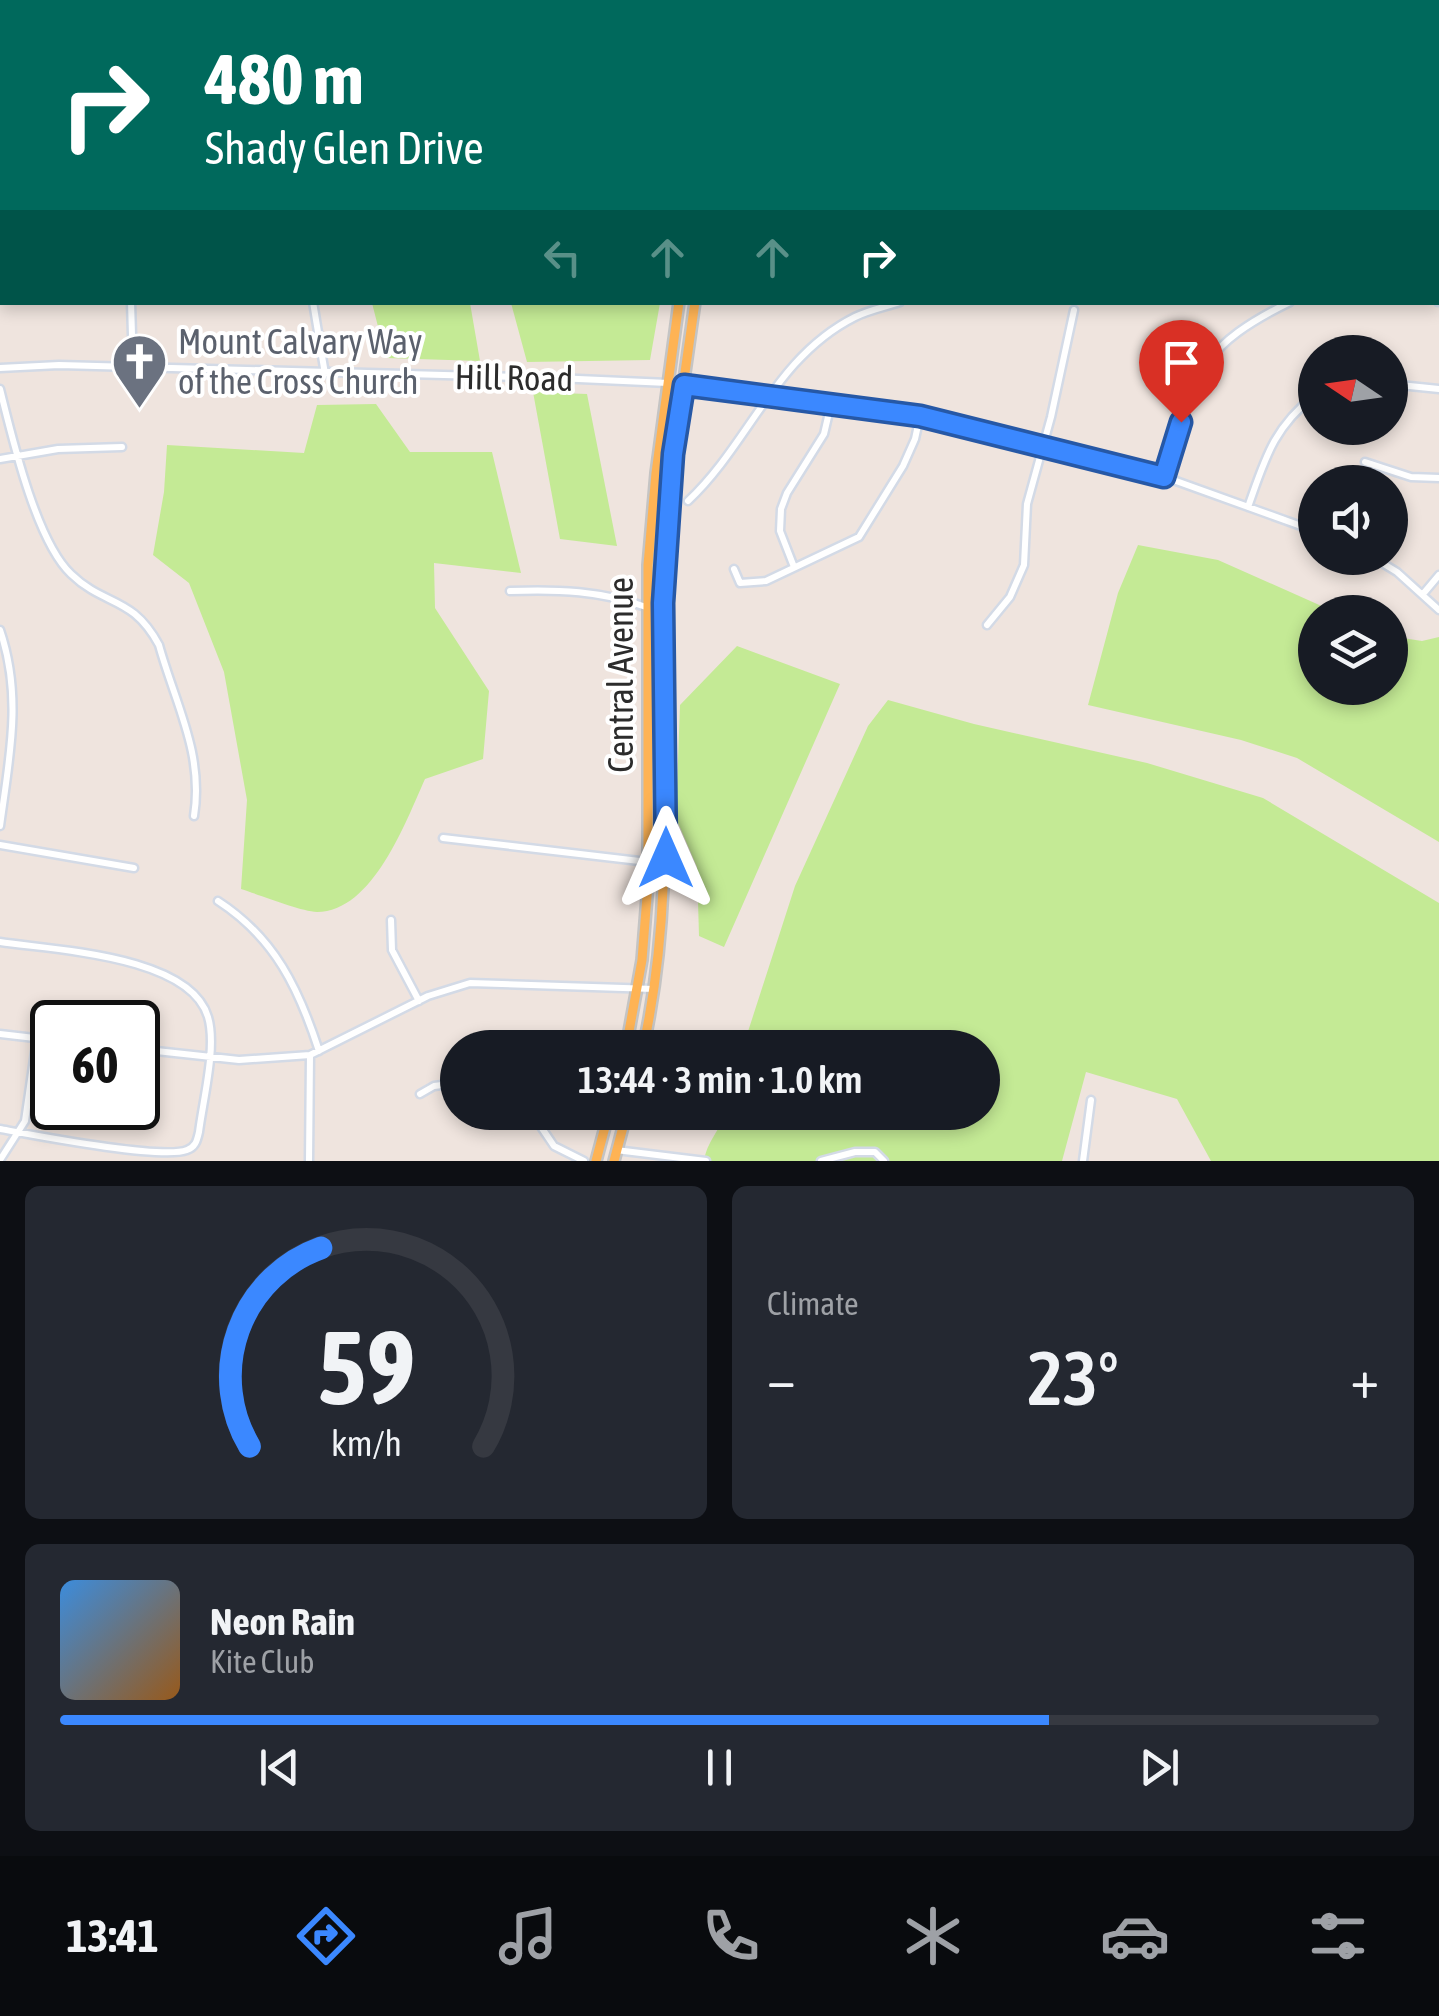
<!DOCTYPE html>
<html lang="en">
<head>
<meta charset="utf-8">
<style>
  body { margin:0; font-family:"Asap Condensed",sans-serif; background:#242831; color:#f1f3f6; height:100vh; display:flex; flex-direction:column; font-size:38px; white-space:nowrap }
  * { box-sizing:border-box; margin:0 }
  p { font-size:32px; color:#9ea1a6 }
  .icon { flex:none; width:55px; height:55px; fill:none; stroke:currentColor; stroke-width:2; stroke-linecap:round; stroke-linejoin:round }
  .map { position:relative; height:1161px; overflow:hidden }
  .side { display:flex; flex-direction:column; gap:25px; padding:25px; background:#0d0f14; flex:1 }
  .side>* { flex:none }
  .top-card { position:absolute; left:0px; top:0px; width:1440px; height:305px; box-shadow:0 5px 15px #0003; background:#00695c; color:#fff; overflow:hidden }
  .needle { width:65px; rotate:283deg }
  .buttons { position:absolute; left:1298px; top:335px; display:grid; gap:20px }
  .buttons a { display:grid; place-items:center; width:110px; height:110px; border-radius:50%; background:#171b24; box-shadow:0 5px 15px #0003; font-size:50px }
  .speed { position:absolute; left:30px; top:1000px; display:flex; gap:20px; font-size:50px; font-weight:700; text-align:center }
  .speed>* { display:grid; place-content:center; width:130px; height:130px; border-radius:50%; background:#171b24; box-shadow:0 5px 15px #0003; line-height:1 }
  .speed .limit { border:5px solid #111; border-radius:15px; background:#fff; color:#111 }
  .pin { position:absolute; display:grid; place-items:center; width:85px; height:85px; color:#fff; margin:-102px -42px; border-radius:50% 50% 50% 0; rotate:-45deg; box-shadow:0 0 10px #0007 }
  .pin .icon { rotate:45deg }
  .me { position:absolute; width:110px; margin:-55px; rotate:0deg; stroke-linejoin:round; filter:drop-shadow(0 0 8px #0008) }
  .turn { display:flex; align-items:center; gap:35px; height:210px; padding:0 40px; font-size:45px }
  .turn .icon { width:130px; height:130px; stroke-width:2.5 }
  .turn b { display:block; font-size:70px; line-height:85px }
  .lanes { display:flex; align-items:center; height:95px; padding:0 40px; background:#0003; justify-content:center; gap:50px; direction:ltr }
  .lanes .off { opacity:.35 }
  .big { font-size:75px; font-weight:600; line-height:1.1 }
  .side .widget { flex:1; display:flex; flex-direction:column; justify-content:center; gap:15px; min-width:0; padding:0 35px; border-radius:15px; background:#242831 }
  .side .dial { align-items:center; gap:0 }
  .dial svg { height:260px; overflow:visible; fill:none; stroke:#363941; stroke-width:7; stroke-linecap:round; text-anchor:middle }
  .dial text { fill:#f1f3f6; stroke:none }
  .song { display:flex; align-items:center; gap:30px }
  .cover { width:120px; height:120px; border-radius:15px; background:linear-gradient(135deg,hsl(210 70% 55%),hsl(30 70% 35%)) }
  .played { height:10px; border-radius:5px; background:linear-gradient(90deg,#3b88ff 75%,#363941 75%) }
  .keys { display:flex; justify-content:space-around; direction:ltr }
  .heat { display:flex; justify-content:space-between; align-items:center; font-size:55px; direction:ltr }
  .side .tiles { flex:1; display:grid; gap:25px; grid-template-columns:1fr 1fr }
  .widget:last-child { grid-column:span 2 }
  .trip { position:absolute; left:440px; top:1030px; width:560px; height:100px; border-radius:50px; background:#171b24; box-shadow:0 5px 15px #0003; font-weight:600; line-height:100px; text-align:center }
  .dock { display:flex; height:160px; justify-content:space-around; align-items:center; background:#090b0e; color:#9ea1a6 }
  .dock .icon { width:70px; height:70px }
  .dock .current { color:#3b88ff }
  .dock b { font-size:45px; color:#f1f3f6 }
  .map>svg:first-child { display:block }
</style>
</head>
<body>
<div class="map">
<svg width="1439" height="1161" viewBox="0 0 1439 1161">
  <rect width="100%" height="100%" fill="#efe4de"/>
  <path fill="#c4ea95" d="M1071,0H1439V244L1438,2Z
    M372,303H470L480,361L386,358Z
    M511,303H660L650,360L527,362Z
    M533,392L587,394L617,546L560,539Z
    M376,404L410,452H492L521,573L434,563L435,608L489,691L483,759L425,779C406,821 373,912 317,912C300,911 260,895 241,889L247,800L224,672L189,583L153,555L164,492L167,445L304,453L317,405Z
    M1138,545L1218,560L1335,612H1315V688H1390V636L1422,641L1439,637V842L1297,758L1241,740L1088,705L1118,593Z
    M737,646L840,684L724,947L699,936L697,867L676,818L680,705Z
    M888,700L974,724L1147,763L1263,798L1439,903V1161H1211L1177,1099L1086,1072L1062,1161H704C707,1141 720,1131 725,1113L982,1112V1048L743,1047L795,886L868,726Z"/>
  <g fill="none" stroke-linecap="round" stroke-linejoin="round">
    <defs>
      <path id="minor" d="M259,0V2
        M1038,0V2
        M0,152H2
        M0,246H2
        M131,302L133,368
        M313,302L325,374
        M1438,302H1439
        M0,368L59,365L556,378L668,383L768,395L920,416L1042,445L1165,477L1315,531
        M1390,384L1439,389
        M0,389C12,437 36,541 71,574C105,607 132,595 159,645C175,703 204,754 194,816
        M0,459L58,449L122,447
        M1365,462L1411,477L1439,478
        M1165,477C1194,380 1192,350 1290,302
        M688,501C749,444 775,357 855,317C869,310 885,307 900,302
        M1248,507C1265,459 1273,428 1315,395
        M1374,558L1397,572L1439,610
        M794,567L780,531L781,509L787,493L824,434L831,404
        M734,569L740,583L766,581L859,537L903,466L915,439L920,416
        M510,591C557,589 602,591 646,607
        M1423,594L1439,575
        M987,625L1010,597L1024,565L1027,504L1051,417L1074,310
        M0,630C23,697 9,759 0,826
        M443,838L648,862
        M0,845L134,868
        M218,901C275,938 299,989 319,1051
        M391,920L392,950L419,1001
        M0,942C53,950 190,955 208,1017C217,1047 203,1100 199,1132C197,1140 196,1147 187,1150C162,1160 33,1135 0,1129
        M0,1034L52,1040
        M138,1049L239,1060L310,1055L428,996L470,983L654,989
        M420,1094L434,1086L458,1083
        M531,1112L554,1146L584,1161
        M616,1150L706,1161
        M0,1160L25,1121L37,1038
        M309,1161L310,1055
        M821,1161L855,1152H875L884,1161
        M1083,1161L1091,1100"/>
      <path id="major" d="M722,2L723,0
        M739,2L740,0
        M626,1048L642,960L648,884V565L656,473L679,302
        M643,1048C676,901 661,755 663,606C664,504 681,403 695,302
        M596,1161L609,1112
        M614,1161L627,1112"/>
    </defs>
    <use href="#minor" stroke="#d3dae6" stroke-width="11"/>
    <use href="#major" stroke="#c4c4c4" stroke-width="14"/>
    <use href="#minor" stroke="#fff" stroke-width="6"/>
    <use href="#major" stroke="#feb354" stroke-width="9"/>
  </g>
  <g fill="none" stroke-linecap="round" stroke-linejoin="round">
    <defs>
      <path id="route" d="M666,858L663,603L673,454L684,385L920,416L1164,477L1181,422"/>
    </defs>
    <use href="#route" stroke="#2658a6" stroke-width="25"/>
    <use href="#route" stroke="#3b88ff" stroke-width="18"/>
  </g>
  <defs>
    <symbol id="church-pin" viewBox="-11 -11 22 30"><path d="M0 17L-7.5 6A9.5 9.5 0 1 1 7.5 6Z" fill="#6b7280" stroke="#fff"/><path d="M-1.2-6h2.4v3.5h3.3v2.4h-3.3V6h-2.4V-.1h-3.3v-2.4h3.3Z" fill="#fff"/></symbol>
  </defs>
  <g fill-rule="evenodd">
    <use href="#church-pin" x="108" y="330" width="63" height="86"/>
  </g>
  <g text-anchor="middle" stroke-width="8" stroke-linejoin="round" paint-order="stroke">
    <g font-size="35" fill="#5b616d" stroke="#fff" text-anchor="start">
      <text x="178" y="354">Mount Calvary Way<tspan x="178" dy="40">of the Cross Church</tspan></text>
    </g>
    <g font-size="35" fill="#2c2c2c" stroke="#fff">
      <text transform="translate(514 378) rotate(1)" y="12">Hill Road</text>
      <text transform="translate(621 675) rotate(-90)" y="12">Central Avenue</text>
    </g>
  </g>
</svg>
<div class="buttons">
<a><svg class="needle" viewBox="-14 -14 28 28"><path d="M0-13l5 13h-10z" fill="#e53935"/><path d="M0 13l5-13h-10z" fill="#9ea1a6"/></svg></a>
<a><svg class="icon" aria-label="sound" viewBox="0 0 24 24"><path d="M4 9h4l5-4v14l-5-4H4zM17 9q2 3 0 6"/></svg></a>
<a><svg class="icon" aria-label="layers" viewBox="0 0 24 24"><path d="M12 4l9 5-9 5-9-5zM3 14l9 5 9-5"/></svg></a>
</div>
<div class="speed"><div class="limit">60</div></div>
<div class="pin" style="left:1181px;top:422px;background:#d93025"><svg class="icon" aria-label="arrive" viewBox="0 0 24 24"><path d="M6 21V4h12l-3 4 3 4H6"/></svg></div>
<svg class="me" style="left:666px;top:858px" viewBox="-20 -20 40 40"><path d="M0-17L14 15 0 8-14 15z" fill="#3b88ff" stroke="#fff" stroke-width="4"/></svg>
<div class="trip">13:44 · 3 min · 1.0 km</div>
<div class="top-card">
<div class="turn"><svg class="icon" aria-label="right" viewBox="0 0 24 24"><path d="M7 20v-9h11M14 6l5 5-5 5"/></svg><div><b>480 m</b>Shady Glen Drive</div></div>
<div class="lanes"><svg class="icon off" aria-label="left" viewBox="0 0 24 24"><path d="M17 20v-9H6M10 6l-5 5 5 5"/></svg><svg class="icon off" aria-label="ahead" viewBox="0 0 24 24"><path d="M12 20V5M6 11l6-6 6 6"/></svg><svg class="icon off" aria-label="ahead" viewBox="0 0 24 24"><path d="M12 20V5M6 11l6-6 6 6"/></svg><svg class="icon" aria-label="right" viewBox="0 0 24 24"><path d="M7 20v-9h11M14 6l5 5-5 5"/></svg></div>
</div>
</div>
<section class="side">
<div class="tiles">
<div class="widget dial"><svg viewBox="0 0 100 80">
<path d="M14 69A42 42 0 1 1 86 69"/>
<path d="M14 69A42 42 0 0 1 36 8" stroke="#3b88ff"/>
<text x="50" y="56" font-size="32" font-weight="700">59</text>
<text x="50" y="72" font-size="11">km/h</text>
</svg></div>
<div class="widget"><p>Climate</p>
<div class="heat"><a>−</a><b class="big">23°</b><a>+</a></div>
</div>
<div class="widget">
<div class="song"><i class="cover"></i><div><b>Neon Rain</b><p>Kite Club</p></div></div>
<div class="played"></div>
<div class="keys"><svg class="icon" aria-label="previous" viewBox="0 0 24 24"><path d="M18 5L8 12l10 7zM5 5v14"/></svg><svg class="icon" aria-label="pause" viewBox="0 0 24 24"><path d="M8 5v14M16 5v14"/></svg><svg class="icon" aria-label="next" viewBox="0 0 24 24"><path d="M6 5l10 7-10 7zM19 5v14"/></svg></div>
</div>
</div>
</section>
<nav class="dock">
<b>13:41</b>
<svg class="icon current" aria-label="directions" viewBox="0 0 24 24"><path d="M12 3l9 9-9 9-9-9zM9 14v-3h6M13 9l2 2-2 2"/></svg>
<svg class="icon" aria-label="music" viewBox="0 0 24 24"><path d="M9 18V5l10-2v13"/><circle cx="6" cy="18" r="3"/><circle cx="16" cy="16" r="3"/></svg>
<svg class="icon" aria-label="phone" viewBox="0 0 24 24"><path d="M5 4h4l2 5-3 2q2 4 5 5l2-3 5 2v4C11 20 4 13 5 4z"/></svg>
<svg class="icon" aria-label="climate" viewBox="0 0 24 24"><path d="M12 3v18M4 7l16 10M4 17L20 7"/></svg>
<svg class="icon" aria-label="car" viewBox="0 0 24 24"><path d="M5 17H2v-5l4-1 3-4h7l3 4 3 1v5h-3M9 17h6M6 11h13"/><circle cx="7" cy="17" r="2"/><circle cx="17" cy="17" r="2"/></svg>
<svg class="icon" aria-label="filters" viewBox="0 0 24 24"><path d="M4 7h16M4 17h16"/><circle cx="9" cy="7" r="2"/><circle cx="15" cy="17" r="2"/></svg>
</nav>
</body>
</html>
